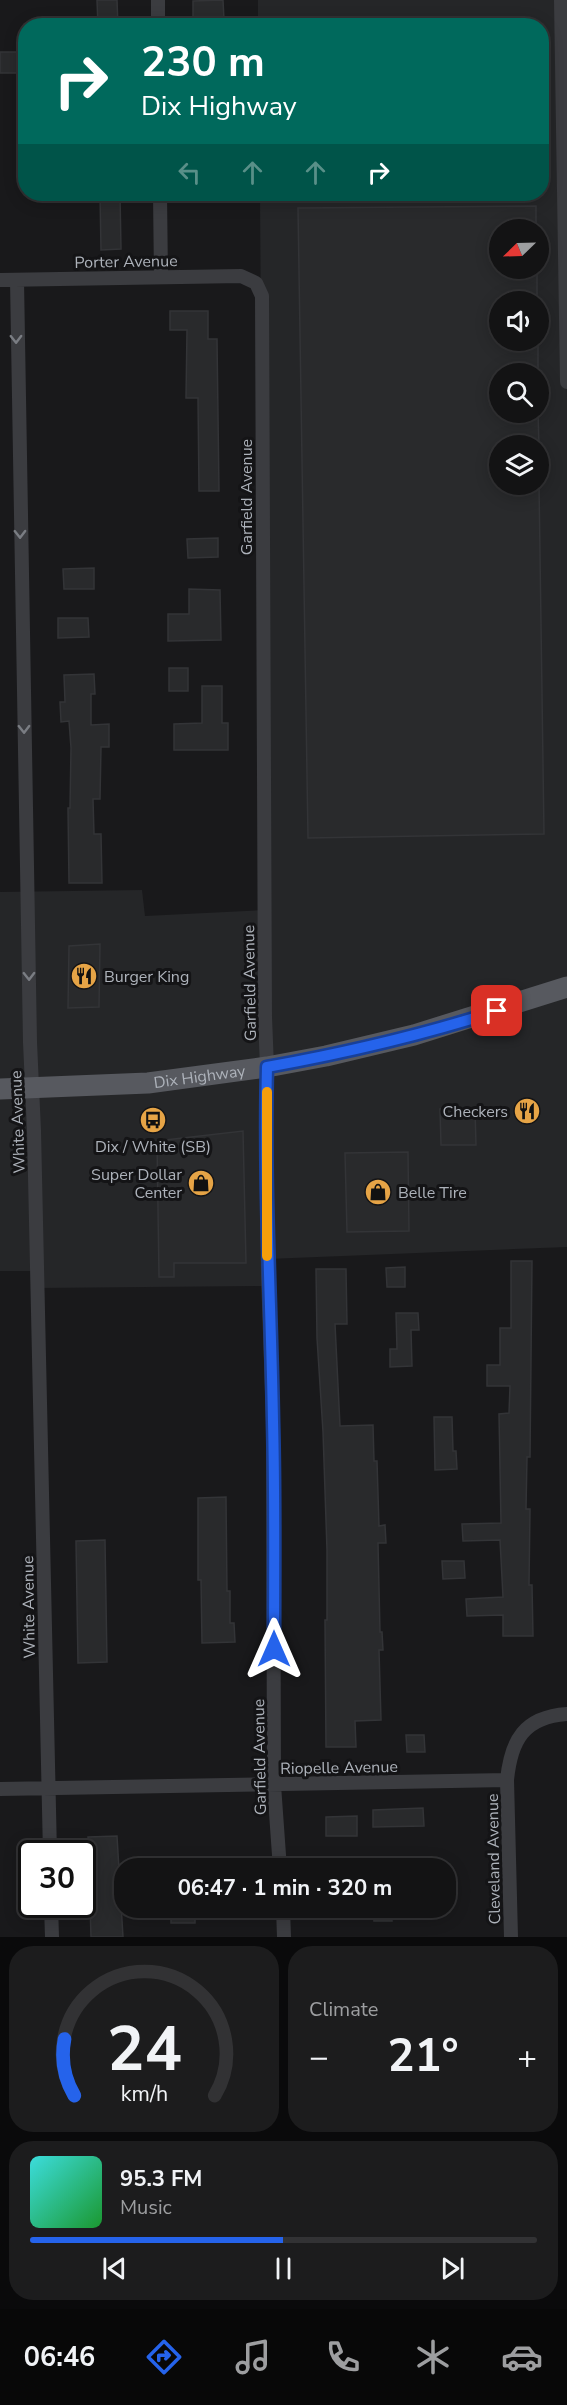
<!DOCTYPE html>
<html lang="en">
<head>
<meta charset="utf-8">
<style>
  body { margin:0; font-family:"Nunito Sans",sans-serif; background:#1c1c1d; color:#f1f3f6; height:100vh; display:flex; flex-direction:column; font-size:22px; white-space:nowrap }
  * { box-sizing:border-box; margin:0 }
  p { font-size:20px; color:#9d9ea0 }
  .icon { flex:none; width:33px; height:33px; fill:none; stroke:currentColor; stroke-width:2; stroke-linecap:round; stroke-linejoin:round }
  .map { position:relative; height:1937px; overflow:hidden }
  .side { display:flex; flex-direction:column; gap:9px; padding:9px; background:#0a0a0b; flex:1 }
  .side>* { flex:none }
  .guide { position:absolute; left:18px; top:18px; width:531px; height:183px; border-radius:24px; box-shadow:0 3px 15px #0003,0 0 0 2px #323234; background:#00695c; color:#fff; overflow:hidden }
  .needle { width:39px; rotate:247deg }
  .buttons { position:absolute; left:489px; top:219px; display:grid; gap:12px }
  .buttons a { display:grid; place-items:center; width:60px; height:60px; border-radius:50%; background:#131314; box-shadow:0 3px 15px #0003,0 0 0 2px #323234; font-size:30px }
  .speed { position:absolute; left:18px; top:1840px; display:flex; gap:12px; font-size:30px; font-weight:700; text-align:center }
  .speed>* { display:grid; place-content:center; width:78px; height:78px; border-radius:50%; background:#131314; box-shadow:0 3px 15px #0003,0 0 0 2px #323234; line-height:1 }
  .speed .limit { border:3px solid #111; border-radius:9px; background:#fff; color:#111 }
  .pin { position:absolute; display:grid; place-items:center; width:51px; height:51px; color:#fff; margin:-26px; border-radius:12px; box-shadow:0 3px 9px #0006 }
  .me { position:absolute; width:66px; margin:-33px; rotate:0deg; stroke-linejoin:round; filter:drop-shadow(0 0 4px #0008) }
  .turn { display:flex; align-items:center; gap:21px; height:126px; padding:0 24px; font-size:27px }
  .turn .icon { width:78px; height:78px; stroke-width:2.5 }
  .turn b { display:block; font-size:42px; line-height:51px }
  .lanes { display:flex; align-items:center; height:57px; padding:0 24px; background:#0003; justify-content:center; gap:30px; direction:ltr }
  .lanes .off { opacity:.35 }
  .big { font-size:45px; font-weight:700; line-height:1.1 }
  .side .widget { flex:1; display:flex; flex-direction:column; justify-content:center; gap:9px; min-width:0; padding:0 21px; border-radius:24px; background:#1c1c1d }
  .side .dial { align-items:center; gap:0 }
  .dial svg { height:156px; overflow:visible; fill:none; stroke:#323234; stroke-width:7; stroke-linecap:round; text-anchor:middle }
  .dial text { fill:#f1f3f6; stroke:none }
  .song { display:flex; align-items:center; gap:18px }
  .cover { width:72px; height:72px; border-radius:9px; background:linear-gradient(135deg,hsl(180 70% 55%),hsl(130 70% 35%)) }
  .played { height:6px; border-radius:3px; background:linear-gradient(90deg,#2563eb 50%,#323234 50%) }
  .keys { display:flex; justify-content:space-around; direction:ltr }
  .heat { display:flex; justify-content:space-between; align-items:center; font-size:33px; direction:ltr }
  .side .tiles { flex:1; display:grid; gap:9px; grid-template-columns:1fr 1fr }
  .widget:last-child { grid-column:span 2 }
  .trip { position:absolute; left:114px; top:1858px; width:342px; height:60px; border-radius:24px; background:#131314; box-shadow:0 3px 15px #0003,0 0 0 2px #323234; font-weight:700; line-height:60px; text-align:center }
  .tab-bar { display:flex; height:96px; justify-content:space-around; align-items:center; background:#080808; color:#9d9ea0 }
  .tab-bar .icon { width:42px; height:42px }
  .tab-bar .active { color:#2563eb }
  .tab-bar b { font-size:27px; color:#f1f3f6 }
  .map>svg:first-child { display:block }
</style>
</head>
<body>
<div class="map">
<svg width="567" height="1937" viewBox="0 0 567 1937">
  <rect width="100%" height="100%" fill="#19191b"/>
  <path fill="#252628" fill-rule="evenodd" d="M258,0H561L567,400V1247L268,1259V1286L38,1288L37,1271H0V892L142,890L145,916L265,910L260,194H542V26L258,25ZM500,230H538V268H500ZM500,302H538V340H500ZM500,374H538V412H500ZM500,446H538V484H500Z"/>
  <path fill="#292a2c" stroke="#333437" stroke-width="1.5" d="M97,0H117L118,26H98Z
    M223,0L224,20H193V1Z
    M0,52H19V73H0Z
    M100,194H120L121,249L101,250Z
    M536,206V230H500V268H537V302H500V340H538V374H500V412H538L539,446H500V484H539L544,834L308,838L298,208Z
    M170,311H208V339H217L219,491H199L198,398H186L187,330H170Z
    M218,538V557L188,558L187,539Z
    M94,568V589H64L63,569Z
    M189,589L220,590L221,640L168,641V614H189Z
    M58,618H88L89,637L58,638Z
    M169,668H188V691H169Z
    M94,674L95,694H91V725L109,724V747H101L100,799H93L94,834H101L102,883H69L68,808H70L71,748L69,721L61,722L60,702H65L64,675Z
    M202,686H222V723H228V750H174V724L202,723Z
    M100,944L99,1007L68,1008L69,946Z
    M440,1109H475L476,1145H441Z
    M243,1131L246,1263H174V1277H159L157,1141Z
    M408,1152L409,1231L347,1232L345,1153Z
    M511,1261H532L530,1457H527L526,1509H530L529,1585H532L533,1636H503V1615L467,1616L466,1599L503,1597L500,1540L463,1541L462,1524L501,1523L499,1414L509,1413L510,1386H487V1365H500V1328H511Z
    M405,1267V1287H387L386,1268Z
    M316,1269H346L347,1324H335L340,1426L373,1425L374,1461H377L379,1526L385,1525L386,1543H378L380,1632H382L383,1650H379L381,1720L355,1721L356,1747H326L325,1620H327V1550L323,1432L317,1338Z
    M396,1313H418L419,1330H411L412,1366L390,1367V1349H397Z
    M434,1417H452L453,1451H456L457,1469L435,1470Z
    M226,1497L227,1591H230V1623H234L235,1642L202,1643L201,1580H198V1498Z
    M105,1540L107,1662L78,1663L76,1541Z
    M442,1561H464L465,1578L443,1579Z
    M406,1735H424L425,1752H407Z
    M423,1808L424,1826L373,1827V1810Z
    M357,1816V1836H326V1817Z
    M117,1836L123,1937H91L88,1837Z
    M171,1908H195V1923H171Z
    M373,1908H391L392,1921H374Z"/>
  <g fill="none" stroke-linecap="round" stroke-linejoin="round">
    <path stroke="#3b3c40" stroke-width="14" d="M158,0V26
      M561,0L567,382
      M160,194L161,277
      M0,280L241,276L256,283L262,296L265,1017L267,1067L266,1129L268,1275L273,1422L274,1785L280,1869
      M17,280L30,1042L34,1131L50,1854
      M0,1789L507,1780
      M51,1905L52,1937
      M283,1908L284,1937
      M511,1937L507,1780C511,1740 524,1717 567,1714"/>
    <path stroke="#57595f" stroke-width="21" id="s1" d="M0,1089L148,1083L267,1067L326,1056L414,1035L567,987"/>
  </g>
  <defs><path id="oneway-chevron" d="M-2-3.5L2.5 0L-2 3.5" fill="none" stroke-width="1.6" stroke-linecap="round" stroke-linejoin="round" transform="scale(1.5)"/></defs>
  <g stroke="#7a7d83">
    <use href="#oneway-chevron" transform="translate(16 339) rotate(89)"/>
    <use href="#oneway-chevron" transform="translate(20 534) rotate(89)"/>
    <use href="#oneway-chevron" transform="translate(24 729) rotate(89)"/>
    <use href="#oneway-chevron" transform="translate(29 976) rotate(89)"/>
  </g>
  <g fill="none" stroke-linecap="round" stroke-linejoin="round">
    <defs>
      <path id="route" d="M274,1649C274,1573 275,1497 273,1422C271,1303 264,1185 267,1067C345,1053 422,1035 497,1011"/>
    </defs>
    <use href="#route" stroke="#184099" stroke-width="15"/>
    <use href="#route" stroke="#2563eb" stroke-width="10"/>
    <path stroke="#f59e0b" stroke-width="10" d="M267,1092V1256"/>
  </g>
  <defs>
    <symbol id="restaurant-disc" viewBox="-11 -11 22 22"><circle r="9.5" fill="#e6a446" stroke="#141416"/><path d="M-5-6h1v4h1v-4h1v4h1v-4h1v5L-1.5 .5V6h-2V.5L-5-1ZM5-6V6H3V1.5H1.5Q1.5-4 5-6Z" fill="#111"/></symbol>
    <symbol id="bus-disc" viewBox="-11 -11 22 22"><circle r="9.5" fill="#e6a446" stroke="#141416"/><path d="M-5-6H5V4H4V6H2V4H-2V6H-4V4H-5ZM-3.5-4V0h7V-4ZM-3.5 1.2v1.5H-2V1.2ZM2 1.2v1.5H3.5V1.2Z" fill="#111"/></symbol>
    <symbol id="shop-disc" viewBox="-11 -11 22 22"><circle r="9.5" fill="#e6a446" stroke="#141416"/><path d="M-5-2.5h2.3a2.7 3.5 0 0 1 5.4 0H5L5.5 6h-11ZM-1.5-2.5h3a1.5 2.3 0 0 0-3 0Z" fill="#111"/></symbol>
  </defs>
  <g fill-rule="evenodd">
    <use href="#restaurant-disc" x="69" y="961" width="30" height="30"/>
    <use href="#restaurant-disc" x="512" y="1096" width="30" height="30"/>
    <use href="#bus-disc" x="138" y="1105" width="30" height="30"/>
    <use href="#shop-disc" x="186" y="1168" width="30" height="30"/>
    <use href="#shop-disc" x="363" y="1177" width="30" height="30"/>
  </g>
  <g text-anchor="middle" stroke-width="6" stroke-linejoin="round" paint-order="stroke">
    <g font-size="16" fill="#adb2ba" stroke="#141416">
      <text transform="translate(126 261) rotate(-1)" y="6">Porter Avenue</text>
      <text transform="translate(246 497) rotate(-90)" y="6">Garfield Avenue</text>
      <text transform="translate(249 983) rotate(-91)" y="6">Garfield Avenue</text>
      <text dy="6" stroke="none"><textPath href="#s1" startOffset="200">Dix Highway</textPath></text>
      <text transform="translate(17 1122) rotate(-92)" y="6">White Avenue</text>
      <text transform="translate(28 1607) rotate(-91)" y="6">White Avenue</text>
      <text transform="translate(259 1757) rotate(-91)" y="6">Garfield Avenue</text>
      <text transform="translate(339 1767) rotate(-1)" y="6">Riopelle Avenue</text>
      <text transform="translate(493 1859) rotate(-91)" y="6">Cleveland Avenue</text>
    </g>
    <g font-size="16" fill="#adb2ba" stroke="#141416" text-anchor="start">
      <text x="104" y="982">Burger King</text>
      <text x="508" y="1117" text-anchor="end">Checkers</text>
      <text x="153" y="1152" text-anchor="middle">Dix / White (SB)</text>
      <text x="182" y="1180" text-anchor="end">Super Dollar<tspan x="182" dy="18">Center</tspan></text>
      <text x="398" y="1198">Belle Tire</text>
    </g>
  </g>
</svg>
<div class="buttons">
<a><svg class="needle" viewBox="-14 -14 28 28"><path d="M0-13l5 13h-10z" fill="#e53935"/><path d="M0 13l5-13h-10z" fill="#9d9ea0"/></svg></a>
<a><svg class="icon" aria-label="sound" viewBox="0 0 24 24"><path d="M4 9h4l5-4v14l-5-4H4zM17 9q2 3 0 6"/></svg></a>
<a><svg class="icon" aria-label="search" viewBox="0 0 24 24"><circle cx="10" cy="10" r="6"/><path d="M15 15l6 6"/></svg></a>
<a><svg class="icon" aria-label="layers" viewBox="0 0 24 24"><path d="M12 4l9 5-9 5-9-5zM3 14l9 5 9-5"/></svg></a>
</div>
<div class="speed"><div class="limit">30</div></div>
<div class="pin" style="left:497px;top:1011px;background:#d93025"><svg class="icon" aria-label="arrive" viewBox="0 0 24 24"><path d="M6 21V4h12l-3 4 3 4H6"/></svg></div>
<svg class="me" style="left:274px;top:1649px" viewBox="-20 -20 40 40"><path d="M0-17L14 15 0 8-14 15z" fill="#2563eb" stroke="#fff" stroke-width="4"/></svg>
<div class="trip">06:47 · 1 min · 320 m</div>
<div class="guide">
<div class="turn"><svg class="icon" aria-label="right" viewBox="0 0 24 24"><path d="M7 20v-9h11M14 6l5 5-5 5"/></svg><div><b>230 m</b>Dix Highway</div></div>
<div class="lanes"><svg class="icon off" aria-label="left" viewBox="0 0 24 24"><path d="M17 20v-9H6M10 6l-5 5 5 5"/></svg><svg class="icon off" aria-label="ahead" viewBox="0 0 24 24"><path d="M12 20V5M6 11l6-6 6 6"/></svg><svg class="icon off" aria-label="ahead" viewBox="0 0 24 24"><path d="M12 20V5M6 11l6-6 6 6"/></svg><svg class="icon" aria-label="right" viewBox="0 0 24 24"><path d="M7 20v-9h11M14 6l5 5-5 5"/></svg></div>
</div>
</div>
<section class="side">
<div class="tiles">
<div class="widget dial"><svg viewBox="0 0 100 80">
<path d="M14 69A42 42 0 1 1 86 69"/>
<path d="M14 69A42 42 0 0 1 9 40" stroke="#2563eb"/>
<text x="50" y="56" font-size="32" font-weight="700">24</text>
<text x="50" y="72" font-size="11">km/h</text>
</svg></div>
<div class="widget"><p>Climate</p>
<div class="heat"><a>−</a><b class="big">21°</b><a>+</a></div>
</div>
<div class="widget">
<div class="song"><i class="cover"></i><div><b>95.3 FM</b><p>Music</p></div></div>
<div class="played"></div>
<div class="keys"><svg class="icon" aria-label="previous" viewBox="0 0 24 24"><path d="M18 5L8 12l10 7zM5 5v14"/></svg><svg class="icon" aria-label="pause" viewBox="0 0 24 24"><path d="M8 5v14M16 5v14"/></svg><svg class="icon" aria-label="next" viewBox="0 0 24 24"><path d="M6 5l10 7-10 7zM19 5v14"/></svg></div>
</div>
</div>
</section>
<nav class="tab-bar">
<b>06:46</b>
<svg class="icon active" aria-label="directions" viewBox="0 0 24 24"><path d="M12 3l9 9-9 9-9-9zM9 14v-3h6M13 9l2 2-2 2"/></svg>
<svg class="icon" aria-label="music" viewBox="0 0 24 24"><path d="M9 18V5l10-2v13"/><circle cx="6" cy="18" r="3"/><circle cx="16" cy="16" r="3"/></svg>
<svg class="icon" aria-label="phone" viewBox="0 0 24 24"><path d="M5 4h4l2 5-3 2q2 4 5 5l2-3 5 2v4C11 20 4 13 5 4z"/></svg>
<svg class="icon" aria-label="climate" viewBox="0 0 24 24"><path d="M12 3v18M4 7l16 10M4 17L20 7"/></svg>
<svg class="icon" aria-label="car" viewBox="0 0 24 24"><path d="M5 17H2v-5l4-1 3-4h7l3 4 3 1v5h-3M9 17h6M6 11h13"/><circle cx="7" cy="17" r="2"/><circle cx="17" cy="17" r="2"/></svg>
</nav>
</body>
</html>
